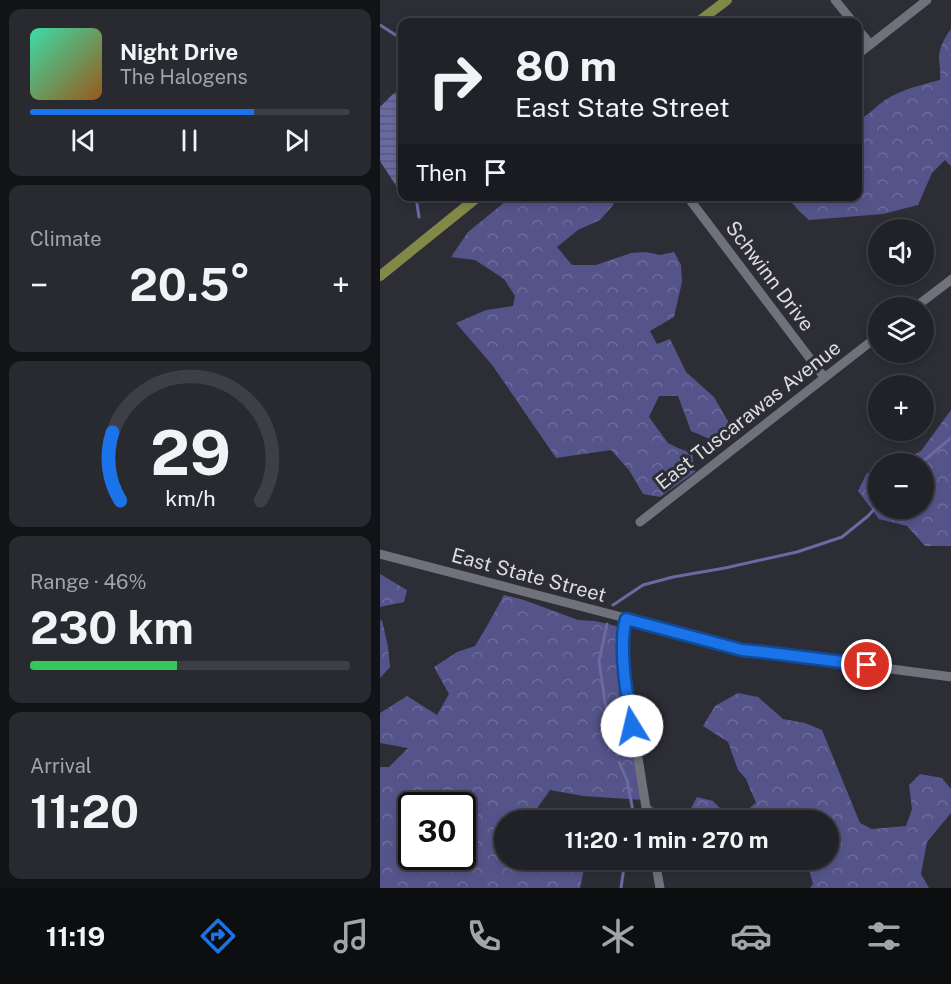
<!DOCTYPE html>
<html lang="en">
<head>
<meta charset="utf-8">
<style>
  body { margin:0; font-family:"Public Sans",sans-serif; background:#292a30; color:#f1f3f6; height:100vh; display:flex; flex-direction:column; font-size:22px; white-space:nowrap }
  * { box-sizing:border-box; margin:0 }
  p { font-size:20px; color:#a2a4a8 }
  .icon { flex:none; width:33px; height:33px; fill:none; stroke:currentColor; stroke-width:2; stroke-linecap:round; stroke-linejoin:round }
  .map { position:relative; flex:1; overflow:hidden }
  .sheet { display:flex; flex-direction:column; gap:9px; padding:9px; background:#121316; width:380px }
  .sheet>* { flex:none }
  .guide { position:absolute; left:18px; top:18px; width:464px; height:183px; border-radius:12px; box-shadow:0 3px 9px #0003,0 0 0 2px #3e3f45; background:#212228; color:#f1f3f6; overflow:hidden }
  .fabs { position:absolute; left:488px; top:219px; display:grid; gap:12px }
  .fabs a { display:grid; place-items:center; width:66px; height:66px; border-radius:50%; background:#212228; box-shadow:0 3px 9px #0003,0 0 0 2px #3e3f45; font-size:30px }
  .speed { position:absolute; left:18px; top:792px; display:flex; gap:12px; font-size:30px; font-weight:700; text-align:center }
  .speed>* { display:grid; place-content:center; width:78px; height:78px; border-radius:50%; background:#212228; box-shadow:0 3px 9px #0003,0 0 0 2px #3e3f45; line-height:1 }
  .speed .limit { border:3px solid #111; border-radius:9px; background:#fff; color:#111 }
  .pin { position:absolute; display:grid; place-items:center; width:51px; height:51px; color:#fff; margin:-26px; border:3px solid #fff; border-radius:50%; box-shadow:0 2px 6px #0007 }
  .me { position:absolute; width:66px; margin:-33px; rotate:351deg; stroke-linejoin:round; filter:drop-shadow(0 0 4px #0008) }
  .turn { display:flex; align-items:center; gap:21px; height:126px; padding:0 18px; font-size:27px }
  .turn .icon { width:78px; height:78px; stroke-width:2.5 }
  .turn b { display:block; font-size:42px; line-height:51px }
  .then { display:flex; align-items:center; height:57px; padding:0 18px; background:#0003; gap:12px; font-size:22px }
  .big { font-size:45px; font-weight:700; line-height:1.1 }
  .sheet .card { flex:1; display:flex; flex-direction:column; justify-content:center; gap:9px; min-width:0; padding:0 21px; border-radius:12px; background:#292a30 }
  .sheet .dial { align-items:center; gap:0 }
  .dial svg { height:156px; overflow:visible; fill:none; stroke:#3e3f45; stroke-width:7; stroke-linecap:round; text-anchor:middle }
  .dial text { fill:#f1f3f6; stroke:none }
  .song { display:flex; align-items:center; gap:18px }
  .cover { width:72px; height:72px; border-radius:9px; background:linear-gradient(135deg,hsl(160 70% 55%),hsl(30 70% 35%)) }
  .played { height:6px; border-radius:3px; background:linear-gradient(90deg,#1a73e8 70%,#3e3f45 70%) }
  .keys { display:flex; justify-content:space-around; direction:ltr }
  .heat { display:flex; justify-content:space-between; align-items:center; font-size:33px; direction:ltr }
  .charge { height:9px; border-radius:4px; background:linear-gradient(90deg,#34c759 46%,#3e3f45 0) }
  .trip { position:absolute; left:114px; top:810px; width:345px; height:60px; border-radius:30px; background:#212228; box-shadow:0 3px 9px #0003,0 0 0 2px #3e3f45; font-weight:700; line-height:60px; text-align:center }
  .tab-bar { display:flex; height:96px; justify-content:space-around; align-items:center; background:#0d0e10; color:#a2a4a8 }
  .tab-bar .icon { width:42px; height:42px }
  .tab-bar .active { color:#1a73e8 }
  .tab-bar b { font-size:27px; color:#f1f3f6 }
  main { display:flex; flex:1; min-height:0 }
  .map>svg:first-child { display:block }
</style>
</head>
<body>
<main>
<section class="sheet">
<div class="card">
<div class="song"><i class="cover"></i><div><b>Night Drive</b><p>The Halogens</p></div></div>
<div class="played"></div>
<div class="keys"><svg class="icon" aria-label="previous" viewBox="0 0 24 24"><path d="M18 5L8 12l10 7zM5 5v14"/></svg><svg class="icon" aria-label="pause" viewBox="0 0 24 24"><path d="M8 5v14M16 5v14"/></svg><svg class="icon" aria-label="next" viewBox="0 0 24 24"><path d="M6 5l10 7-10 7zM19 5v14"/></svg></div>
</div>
<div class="card"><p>Climate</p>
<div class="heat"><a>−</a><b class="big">20.5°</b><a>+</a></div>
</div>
<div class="card dial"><svg viewBox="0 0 100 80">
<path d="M14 69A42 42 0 1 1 86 69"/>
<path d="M14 69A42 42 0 0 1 10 34" stroke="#1a73e8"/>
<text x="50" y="56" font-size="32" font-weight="700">29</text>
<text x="50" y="72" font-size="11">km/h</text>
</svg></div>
<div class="card"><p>Range · 46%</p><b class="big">230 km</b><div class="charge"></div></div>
<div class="card"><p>Arrival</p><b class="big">11:20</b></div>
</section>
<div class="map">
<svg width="572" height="888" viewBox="0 0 572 888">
  <defs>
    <pattern id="forest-crowns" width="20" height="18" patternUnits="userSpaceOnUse" patternTransform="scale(1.5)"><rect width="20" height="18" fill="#55548a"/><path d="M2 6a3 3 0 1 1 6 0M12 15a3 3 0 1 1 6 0" fill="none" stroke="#6d6c9a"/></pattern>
    <pattern id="water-rules" width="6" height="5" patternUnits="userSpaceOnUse" patternTransform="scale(1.5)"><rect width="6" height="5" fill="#6a6aa2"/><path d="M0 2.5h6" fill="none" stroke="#585878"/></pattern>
  </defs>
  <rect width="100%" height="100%" fill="#2c2d35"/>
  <path fill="url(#forest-crowns)" fill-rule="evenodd" d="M571,29V166L565,160L552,173L538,205L503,214L429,220L419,211L407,197L477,196V121C488,116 495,107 505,100C522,89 541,85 560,80C561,72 559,64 559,56C560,46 565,37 571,29Z
    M131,197H226L234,204L220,220L198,230L177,247L192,265H216L251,253L266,252L280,255L294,252L301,265L302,282L294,317L270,331L277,344L290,339L306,372L334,397L357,437L332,440L311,431L298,396H279L269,417L288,443L298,448L312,453L315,472L280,497L263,494L249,470L231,450L176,458L113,366L76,323L106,310L133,306L135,296L124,279L95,260L71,257L88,232Z
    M571,410V546H545L527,526L499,519L478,491L487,473L498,470V508H543V464L519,463L541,451Z
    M0,574L27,590L24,602L0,607Z
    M124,595L144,600L198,620L215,621L244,628L264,800L281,814L299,819L308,814L317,797L333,801L345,813L359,816L376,803L366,779L358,770L348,742L323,726L335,706L358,693L378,697L403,719L425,723L442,730L480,823L492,829L526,826L532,809L529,785L540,774L562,778L571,789V813L547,842L541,874L549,888H430L433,884L429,870L400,862L276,863L275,860H448V820H268L264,800L203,796L170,790L158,807L161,820H124V860H206L200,888H0V767H9L28,748L0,743V713L27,696L57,715L69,694L54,667L77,652L95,646L107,626ZM32,806H82V856H32Z
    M2,620L8,647L10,667L0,678V621Z"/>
  <path fill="url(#water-rules)" d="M20,90L22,91V195L0,161V107L13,94Z"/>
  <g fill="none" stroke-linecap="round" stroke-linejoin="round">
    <path stroke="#6a6aa2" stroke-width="3" d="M0,25L22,39
      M37,204L39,217
      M540,464L572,437
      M233,605L263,585L293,577L345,568L417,552L462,537L488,516L498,505
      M227,624L219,661L231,742L237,755
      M239,762L247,780L254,816L253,820
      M241,888L245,860"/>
    <path stroke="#71717b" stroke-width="9" d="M455,0L473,22
      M477,28L490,44
      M477,55L547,0
      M307,196L444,377
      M534,308L572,279
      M260,522L498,336
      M0,554L257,621L362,650L382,652L572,677
      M246,619L243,633L246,683L268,820
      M275,860L280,888"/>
    <path stroke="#828947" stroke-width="10" d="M318,22L347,0
      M0,276L99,196"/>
  </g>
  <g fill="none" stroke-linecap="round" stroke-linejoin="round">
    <defs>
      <path id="route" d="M252,726C247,697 238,646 246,619L362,650L382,652L487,665"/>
    </defs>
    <use href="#route" stroke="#114b97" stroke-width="15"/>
    <use href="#route" stroke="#1a73e8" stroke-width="10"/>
  </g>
  <g text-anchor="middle" stroke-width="6" stroke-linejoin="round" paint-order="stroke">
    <g font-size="20" fill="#dcdce1" stroke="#2c2d35">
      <text transform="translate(390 276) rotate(53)" y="7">Schwinn Drive</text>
      <text transform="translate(368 415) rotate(-38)" y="7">East Tuscarawas Avenue</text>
      <text transform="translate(149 575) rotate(15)" y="7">East State Street</text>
    </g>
  </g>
</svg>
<div class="fabs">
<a><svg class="icon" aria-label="sound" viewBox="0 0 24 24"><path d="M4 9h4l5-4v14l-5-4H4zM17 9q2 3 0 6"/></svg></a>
<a><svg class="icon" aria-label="layers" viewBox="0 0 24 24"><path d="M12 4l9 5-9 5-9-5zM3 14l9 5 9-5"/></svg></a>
<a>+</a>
<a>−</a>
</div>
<div class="speed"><div class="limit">30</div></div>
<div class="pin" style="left:487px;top:665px;background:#d93025"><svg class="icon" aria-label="arrive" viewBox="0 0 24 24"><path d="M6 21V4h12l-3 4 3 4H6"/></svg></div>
<svg class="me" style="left:252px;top:726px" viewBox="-20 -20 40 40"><circle r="19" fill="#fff"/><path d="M0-13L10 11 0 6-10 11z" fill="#1a73e8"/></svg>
<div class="trip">11:20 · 1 min · 270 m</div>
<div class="guide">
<div class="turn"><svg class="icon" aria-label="right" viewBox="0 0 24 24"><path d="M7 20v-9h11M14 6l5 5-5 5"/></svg><div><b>80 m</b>East State Street</div></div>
<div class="then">Then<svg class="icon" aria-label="arrive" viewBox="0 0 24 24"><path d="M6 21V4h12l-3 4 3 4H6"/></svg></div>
</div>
</div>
</main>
<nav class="tab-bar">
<b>11:19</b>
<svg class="icon active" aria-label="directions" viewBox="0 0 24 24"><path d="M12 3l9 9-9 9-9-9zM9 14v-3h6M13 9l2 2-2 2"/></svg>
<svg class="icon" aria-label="music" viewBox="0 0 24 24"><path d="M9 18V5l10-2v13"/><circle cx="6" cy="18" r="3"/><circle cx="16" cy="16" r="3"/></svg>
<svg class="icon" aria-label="phone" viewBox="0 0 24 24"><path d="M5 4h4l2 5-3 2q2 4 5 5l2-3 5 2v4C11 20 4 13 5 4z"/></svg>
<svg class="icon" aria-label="climate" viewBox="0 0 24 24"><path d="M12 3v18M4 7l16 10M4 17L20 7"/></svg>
<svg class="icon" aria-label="car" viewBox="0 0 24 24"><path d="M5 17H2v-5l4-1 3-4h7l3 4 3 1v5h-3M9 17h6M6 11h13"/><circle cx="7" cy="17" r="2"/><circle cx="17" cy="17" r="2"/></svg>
<svg class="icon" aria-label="filters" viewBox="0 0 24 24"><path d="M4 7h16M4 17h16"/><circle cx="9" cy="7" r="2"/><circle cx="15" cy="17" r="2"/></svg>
</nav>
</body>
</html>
